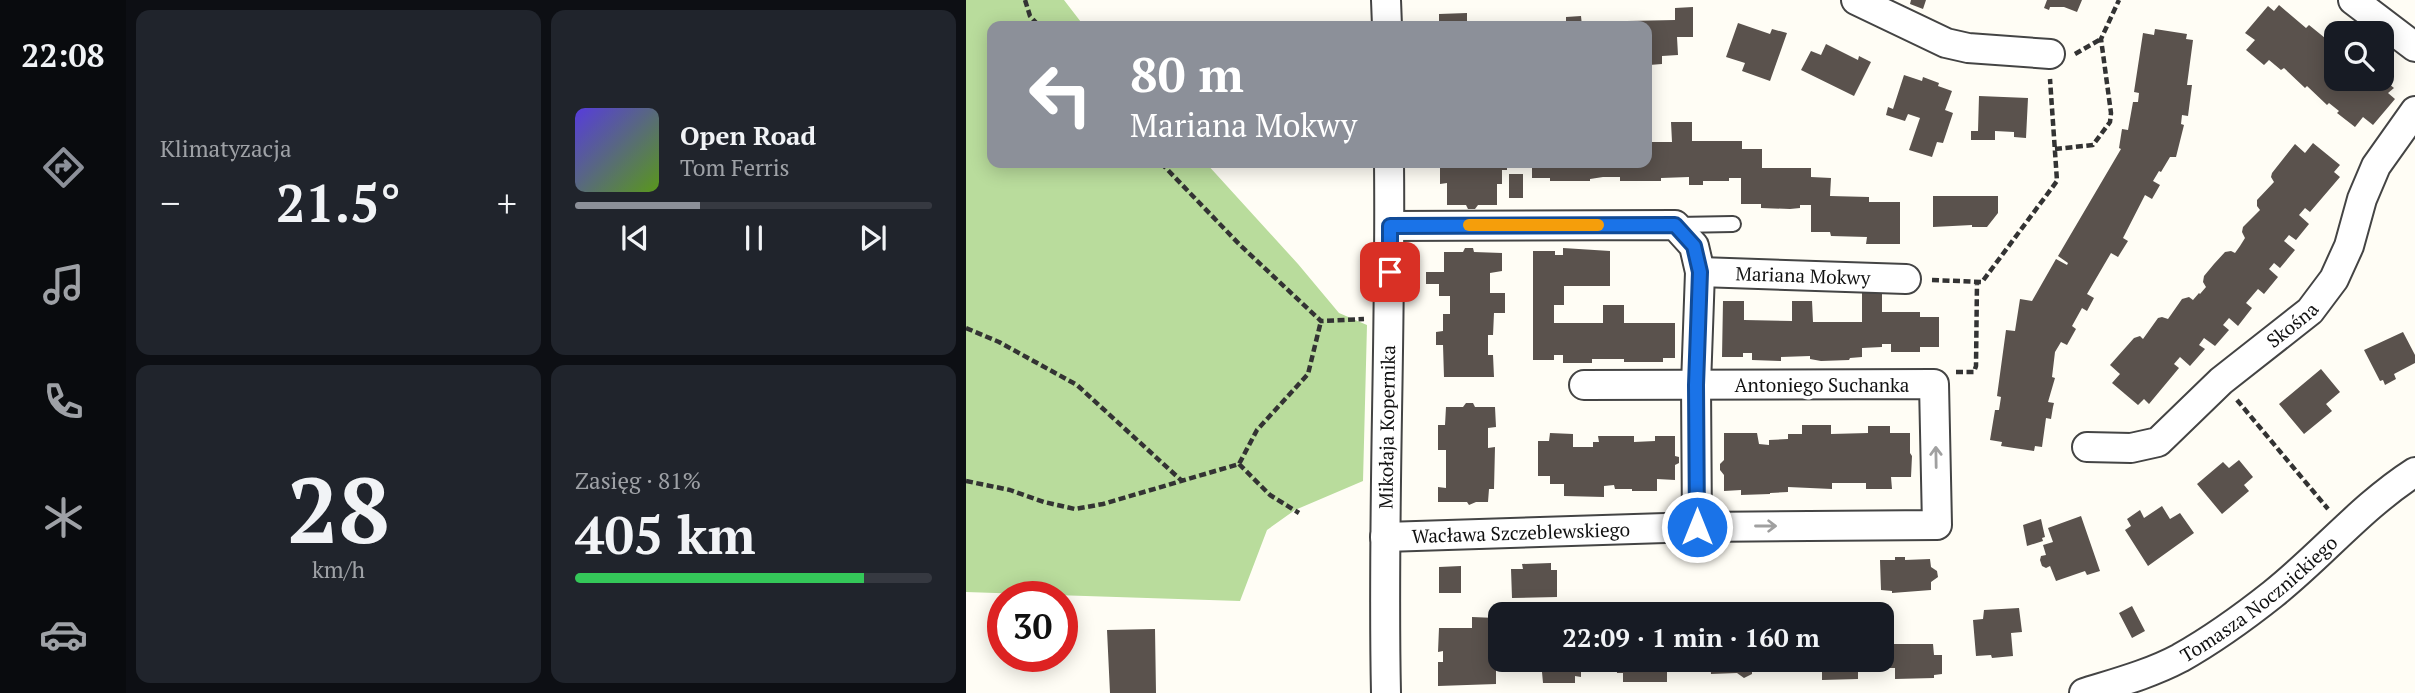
<!DOCTYPE html>
<html lang="pl">
<head>
<meta charset="utf-8">
<style>
  body { margin:0; font-family:"PT Serif",serif; background:#20242c; color:#f1f3f6; height:100vh; display:flex; flex-direction:column; font-size:26px; white-space:nowrap }
  * { box-sizing:border-box; margin:0 }
  p { font-size:23px; color:#9ea1a6 }
  .icon { flex:none; width:38px; height:38px; fill:none; stroke:currentColor; stroke-width:2; stroke-linecap:round; stroke-linejoin:round }
  .map { position:relative; flex:1; overflow:hidden }
  .sheet { display:flex; flex-direction:column; gap:10px; padding:10px; background:#0d0f14; width:840px }
  .sheet>* { flex:none }
  .top-card { position:absolute; left:21px; top:21px; width:665px; height:147px; border-radius:14px; box-shadow:0 4px 18px #0003; background:#8c9099; color:#fff; overflow:hidden }
  .controls { position:absolute; left:1358px; top:21px; display:grid; gap:14px }
  .controls a { display:grid; place-items:center; width:70px; height:70px; border-radius:14px; background:#171b24; box-shadow:0 4px 18px #0003; font-size:35px }
  .speed { position:absolute; left:21px; top:581px; display:flex; gap:14px; font-size:35px; font-weight:700; text-align:center }
  .speed>* { display:grid; place-content:center; width:91px; height:91px; border-radius:50%; background:#171b24; box-shadow:0 4px 18px #0003; line-height:1 }
  .speed .limit { border:10px solid #d22; background:#fff; color:#111 }
  .pin { position:absolute; display:grid; place-items:center; width:60px; height:60px; color:#fff; margin:-30px; border-radius:14px; box-shadow:0 4px 10px #0006 }
  .me { position:absolute; width:77px; margin:-38px; rotate:0deg; stroke-linejoin:round; filter:drop-shadow(0 0 5px #0008) }
  .turn { display:flex; align-items:center; gap:24px; height:147px; padding:0 28px; font-size:32px }
  .turn .icon { width:91px; height:91px; stroke-width:2.5 }
  .turn b { display:block; font-size:49px; line-height:60px }
  .big { font-size:52px; font-weight:700; line-height:1.1 }
  .sheet .card { flex:1; display:flex; flex-direction:column; justify-content:center; gap:10px; min-width:0; padding:0 24px; border-radius:14px; background:#20242c }
  .sheet .dial { align-items:center; gap:0 }
  .dial b { font-size:91px; line-height:1 }
  .song { display:flex; align-items:center; gap:21px }
  .cover { width:84px; height:84px; border-radius:10px; background:linear-gradient(135deg,hsl(250 70% 55%),hsl(90 70% 35%)) }
  .played { height:7px; border-radius:4px; background:linear-gradient(90deg,#8c9099 35%,#363941 35%) }
  .keys { display:flex; justify-content:space-around; direction:ltr }
  .heat { display:flex; justify-content:space-between; align-items:center; font-size:38px; direction:ltr }
  .charge { height:10px; border-radius:5px; background:linear-gradient(90deg,#34c759 81%,#363941 0) }
  .sheet .tiles { flex:1; display:grid; gap:10px; grid-template-columns:repeat(2,1fr) }
  .trip { position:absolute; left:522px; top:602px; width:406px; height:70px; border-radius:14px; background:#171b24; box-shadow:0 4px 18px #0003; font-weight:700; line-height:70px; text-align:center }
  main { display:flex; flex:1; min-height:0 }
  .tab-bar { display:flex; flex-direction:column; width:126px; justify-content:space-around; align-items:center; background:#090b0e; color:#9ea1a6 }
  .tab-bar .icon { width:49px; height:49px }
  .tab-bar .on { color:#8c9099 }
  .tab-bar b { font-size:32px; color:#f1f3f6 }
  .map>svg:first-child { display:block }
</style>
</head>
<body>
<main>
<nav class="tab-bar">
<b>22:08</b>
<svg class="icon on" aria-label="directions" viewBox="0 0 24 24"><path d="M12 3l9 9-9 9-9-9zM9 14v-3h6M13 9l2 2-2 2"/></svg>
<svg class="icon" aria-label="music" viewBox="0 0 24 24"><path d="M9 18V5l10-2v13"/><circle cx="6" cy="18" r="3"/><circle cx="16" cy="16" r="3"/></svg>
<svg class="icon" aria-label="phone" viewBox="0 0 24 24"><path d="M5 4h4l2 5-3 2q2 4 5 5l2-3 5 2v4C11 20 4 13 5 4z"/></svg>
<svg class="icon" aria-label="climate" viewBox="0 0 24 24"><path d="M12 3v18M4 7l16 10M4 17L20 7"/></svg>
<svg class="icon" aria-label="car" viewBox="0 0 24 24"><path d="M5 17H2v-5l4-1 3-4h7l3 4 3 1v5h-3M9 17h6M6 11h13"/><circle cx="7" cy="17" r="2"/><circle cx="17" cy="17" r="2"/></svg>
</nav>
<section class="sheet">
<div class="tiles">
<div class="card"><p>Klimatyzacja</p>
<div class="heat"><a>−</a><b class="big">21.5°</b><a>+</a></div>
</div>
<div class="card">
<div class="song"><i class="cover"></i><div><b>Open Road</b><p>Tom Ferris</p></div></div>
<div class="played"></div>
<div class="keys"><svg class="icon" aria-label="previous" viewBox="0 0 24 24"><path d="M18 5L8 12l10 7zM5 5v14"/></svg><svg class="icon" aria-label="pause" viewBox="0 0 24 24"><path d="M8 5v14M16 5v14"/></svg><svg class="icon" aria-label="next" viewBox="0 0 24 24"><path d="M6 5l10 7-10 7zM19 5v14"/></svg></div>
</div>
<div class="card dial"><b>28</b><p>km/h</p></div>
<div class="card"><p>Zasięg · 81%</p><b class="big">405 km</b><div class="charge"></div></div>
</div>
</section>
<div class="map">
<svg width="1449" height="693" viewBox="0 0 1449 693">
  <rect width="100%" height="100%" fill="#fffdf5"/>
  <path fill="#b9dc9c" d="M0,0H98L118,26H26V163H240L332,264L373,313L401,325L397,481L329,510L301,530L274,601L0,592Z"/>
  <path fill="#5a524d" d="M945,0H960L957,9L944,4Z
    M1081,0H1116L1111,12L1098,7H1084L1083,10L1078,8Z
    M1313,5L1340,28L1343,25L1359,38L1358,39L1365,45L1367,42L1370,45V79H1417L1428,88L1422,93L1429,99L1407,125L1397,117L1389,127L1371,113L1373,111L1363,103L1361,105L1341,86L1339,88L1318,68L1315,70L1303,60L1298,65L1280,50L1289,40L1279,33L1302,6L1308,11Z
    M727,7V37H711L712,55L696,56V64L683,65L681,26H661V21L709,20V8Z
    M501,13V26H473V14Z
    M615,16L616,26H571V24L600,23V17Z
    M772,23L804,34L806,29L821,33L804,81L776,71L779,63L760,57Z
    M1189,29L1221,34L1220,39L1227,40L1221,85H1226L1222,116L1216,115L1215,124L1218,125L1210,157H1204L1195,172L1193,171L1187,181L1194,185L1186,199L1179,195L1157,238L1162,241L1152,257L1145,253L1121,294L1128,298L1121,311L1116,308L1106,326L1110,329L1101,345L1095,342L1089,352L1086,377L1089,378L1082,402L1088,403L1087,407L1085,419L1080,418L1076,447L1069,446L1068,451L1035,446L1036,442L1024,440L1029,410H1033L1035,397L1031,396L1040,330L1049,331L1054,299L1066,301L1090,259L1101,265L1102,263L1092,256L1155,149L1153,148L1156,129L1162,130L1167,102H1172L1173,93L1168,92L1177,33L1188,35Z
    M860,44L892,60L893,56L905,62L888,96L835,70L845,51L855,55Z
    M938,75L956,81L957,77L973,83L972,86L986,91L979,110L987,113L977,143L971,142L966,157L943,150L954,118L942,114L939,121L920,115L922,107L927,109Z
    M1013,96L1062,98L1060,138L1048,137V132L1029,131V140H1005V131H1012Z
    M705,122H726V141H776V149H796V168H845V177L865,178L864,196L903,197V202H934V244H900L901,237L865,236L864,232H845V205H834V208L824,209L795,208V204H775V178H763V181H737V185H723V177L695,178V181H654V177H637L624,179V181H584V178H566V163H681V142H706Z
    M1347,143L1374,165L1368,172L1374,177L1344,212L1339,208L1333,215L1343,224L1330,240L1323,235L1318,241L1329,250L1314,268L1308,263L1303,269L1312,277L1298,294L1292,289L1280,303L1286,308L1272,326L1263,318L1257,325L1263,330L1249,346L1238,338L1233,345L1239,349L1224,366L1214,357L1208,364L1213,368L1183,404L1178,399L1172,405L1146,383L1154,374L1144,365L1168,338L1174,336L1177,339L1192,318L1196,317L1202,319L1216,299L1223,297L1227,300L1233,293L1234,294L1240,287L1237,282L1238,276L1248,264L1259,252L1265,251L1269,253L1274,246L1279,238L1276,232L1277,227L1294,210L1291,206V200L1308,182L1305,177L1306,173L1329,144L1339,153Z
    M474,163H541V170H536V184H531V205H512L509,209H502L500,205H481V183L474,184Z
    M543,174H557V198H543Z
    M967,196H1032V213L1021,227H1006V225L967,227Z
    M499,248H507L508,252L536,253V271L524,273V293H539V313H528L527,335H522V355H527L528,377H478L477,345H470V332L477,331V314H484V296H473V284H460V272H478V252H497Z
    M597,248L644,251V286H598V305H588V323H637V305H658V323H709V358H697V362H658V359H626V363H597V355H588V360H567V251H589V255H597Z
    M896,293H916V312H954V317H973V347H954V352H925V344H916V347L896,348V357L884,358L883,360L855,361L844,359V356L815,357V361L786,360V353H777V357H756L757,301H778V320L826,321V301H846L847,322H896Z
    M1437,332L1449,355V363L1428,374L1430,379L1419,385L1417,380L1414,381L1398,350Z
    M1355,369L1374,392L1360,404L1366,411L1338,434L1313,404Z
    M500,403H507L509,407H529L530,427L522,428V448L529,447L528,489H523L522,502H510L503,505L501,502H472V487L480,488V450H472V425H479L480,407H497Z
    M836,425H865V434L902,433V426H924V433H944V453L946,456L945,477H925L926,489H900V483H866V489L822,487V492L804,493V494L775,495V490L758,491V475L754,470V464L758,460V433H791L793,444L803,445V440L822,439V434H836Z
    M584,433L607,434V447H627V442H633L632,436H668V442L689,441V436H709V456L713,457V463L709,465V480L691,479V491H666V489H649L648,485L638,486V497L598,496V484H584V476H572V441H583Z
    M1273,460L1287,477L1278,485L1283,491L1256,514L1231,484L1257,462L1263,468Z
    M1196,506L1204,519L1214,513L1228,533L1182,566L1159,530L1165,526L1161,519L1174,510L1178,518Z
    M1115,516L1134,571L1121,575L1119,571L1090,581L1084,566L1080,568L1076,566L1074,560L1075,556L1080,555L1077,545L1087,542L1082,528Z
    M1075,519L1079,537L1076,538L1077,541L1061,546L1057,525Z
    M929,557H939V560L964,559L965,567L971,571L972,577L965,582V590L926,593V591L915,590L914,560H929Z
    M585,563V570H591V597L546,598L545,569H557L556,564Z
    M495,566V593H473V567Z
    M1166,606L1179,631L1166,638L1153,613Z
    M1053,608L1056,632L1045,633L1047,656L1026,658L1025,655L1010,656L1007,620L1017,619L1018,610Z
    M506,617L530,618V628H534V652H530V684L472,686V662H477V651L472,652L473,628H506Z
    M189,629L190,693H144L141,630Z
    M915,636H928V644H967L968,655H976V674L968,675V678L929,679V668H913Z
    M563,660H608V663H615V677L609,676V683H577L576,672H563Z
    M650,660H710V667L701,668V682H657V673H651Z
    M744,660H786V674L778,678L771,673L745,674Z
    M823,660H892V679L856,680V665H846V669H823Z"/>
  <g fill="none" stroke-linecap="round" stroke-linejoin="round">
    <defs>
      <path id="service" d="M711,225L767,224"/>
      <g id="minor">
        <path d="M420,0L421,26"/>
        <path d="M890,0L980,43L1002,48L1084,54"/>
        <path d="M1387,0L1449,47"/>
        <path d="M424,226L709,225L728,246L734,272L730,385L731,527"/>
        <path id="s1" d="M734,272L940,279"/>
        <path id="s2" d="M1121,447L1165,448L1192,442L1255,381L1344,311L1368,279L1383,246L1396,199L1410,166L1449,111"/>
        <path id="s3" d="M419,537L731,527L971,525L968,384L618,385"/>
        <path id="s4" d="M420,693C416,516 425,340 423,163"/>
        <path id="s5" d="M1118,693C1150,683 1184,674 1214,658C1246,640 1278,617 1307,594C1356,555 1396,506 1449,472"/>
      </g>
    </defs>
    <use href="#service" stroke="#444" stroke-width="18"/>
    <use href="#minor" stroke="#444" stroke-width="32"/>
    <path stroke="#333" stroke-width="4.5" stroke-dasharray="7 3.5" stroke-linecap="butt" d="M59,0L64,16L73,26
      M1109,54L1135,39
      M1089,149L1127,145L1144,122L1145,113L1135,39L1153,0
      M195,163L274,245L355,321L398,319
      M966,280L1016,282L1091,181L1084,79
      M0,328L33,342L111,385L216,481
      M990,372H1008L1010,366L1011,282
      M1271,400L1362,509
      M273,464L304,495L333,513
      M0,481L44,490L78,502L109,509L137,504L273,464L291,430L342,374L355,321"/>
    <use href="#service" stroke="#fff" stroke-width="14"/>
    <use href="#minor" stroke="#fff" stroke-width="28"/>
  </g>
  <defs><path id="oneway-shaft" d="M-6 0H5M1.5-3L5.5 0L1.5 3" fill="none" stroke-width="1.6" stroke-linecap="round" stroke-linejoin="round" transform="scale(1.75)"/></defs>
  <g stroke="#a0a0a0">
    <use href="#oneway-shaft" transform="translate(970 457) rotate(-91)"/>
    <use href="#oneway-shaft" transform="translate(800 526)"/>
  </g>
  <g fill="none" stroke-linecap="round" stroke-linejoin="round">
    <defs>
      <path id="route" d="M424,272V226L709,225L728,246L734,272L730,385L731,527"/>
    </defs>
    <use href="#route" stroke="#114b97" stroke-width="18"/>
    <use href="#route" stroke="#1a73e8" stroke-width="12"/>
    <path stroke="#f59e0b" stroke-width="12" d="M503,225H632"/>
  </g>
  <g text-anchor="middle" stroke-width="7" stroke-linejoin="round" paint-order="stroke">
    <g font-size="19" fill="#111" stroke="#fff">
      <text dy="7" stroke="none"><textPath href="#s1" startOffset="103">Mariana Mokwy</textPath></text>
      <text dy="7" stroke="none"><textPath href="#s2" startOffset="250">Skośna</textPath></text>
      <text x="856" y="392">Antoniego Suchanka</text>
      <text dy="7" stroke="none"><textPath href="#s4" startOffset="266">Mikołaja Kopernika</textPath></text>
      <text dy="7" stroke="none"><textPath href="#s3" startOffset="136">Wacława Szczeblewskiego</textPath></text>
      <text dy="7" stroke="none"><textPath href="#s5" startOffset="201">Tomasza Nocznickiego</textPath></text>
    </g>
  </g>
</svg>
<div class="controls">
<a><svg class="icon" aria-label="search" viewBox="0 0 24 24"><circle cx="10" cy="10" r="6"/><path d="M15 15l6 6"/></svg></a>
</div>
<div class="speed"><div class="limit">30</div></div>
<div class="pin" style="left:424px;top:272px;background:#d93025"><svg class="icon" aria-label="arrive" viewBox="0 0 24 24"><path d="M6 21V4h12l-3 4 3 4H6"/></svg></div>
<svg class="me" style="left:731px;top:527px" viewBox="-20 -20 40 40"><circle r="17" fill="#1a73e8" stroke="#fff" stroke-width="3"/><path d="M0-11L8 9 0 5-8 9z" fill="#fff"/></svg>
<div class="trip">22:09 · 1 min · 160 m</div>
<div class="top-card">
<div class="turn"><svg class="icon" aria-label="left" viewBox="0 0 24 24"><path d="M17 20v-9H6M10 6l-5 5 5 5"/></svg><div><b>80 m</b>Mariana Mokwy</div></div>
</div>
</div>
</main>
</body>
</html>
